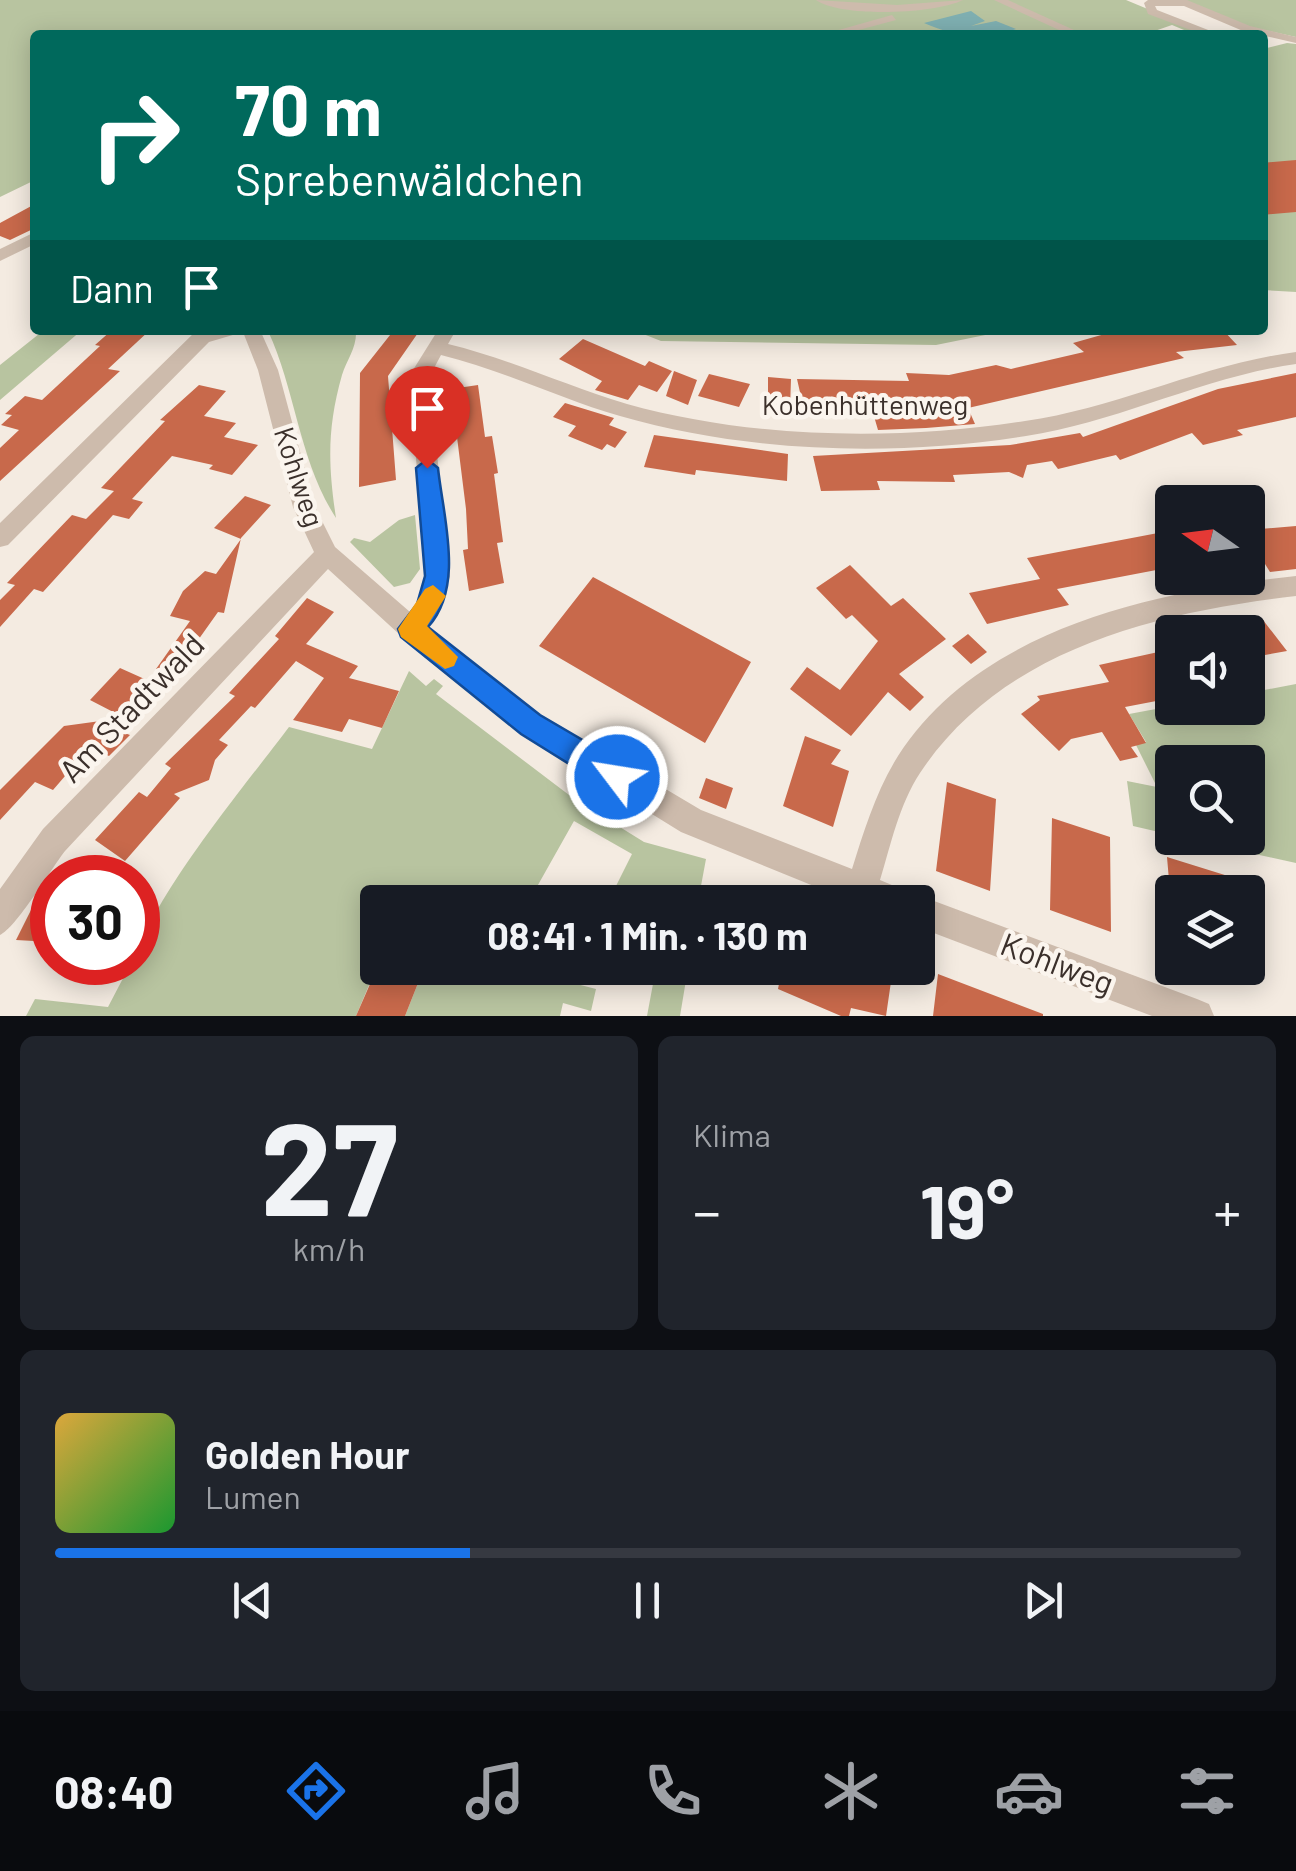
<!DOCTYPE html>
<html lang="de">
<head>
<meta charset="utf-8">
<style>
  body { margin:0; font-family:Barlow,sans-serif; background:#20242c; color:#f1f3f6; height:100vh; display:flex; flex-direction:column; font-size:38px; white-space:nowrap }
  * { box-sizing:border-box; margin:0 }
  p { font-size:32px; color:#9ea1a6 }
  .icon { flex:none; width:55px; height:55px; fill:none; stroke:currentColor; stroke-width:2; stroke-linecap:round; stroke-linejoin:round }
  .map { position:relative; height:1016px; overflow:hidden }
  .side { display:flex; flex-direction:column; gap:20px; padding:20px; background:#0d0f14; flex:1 }
  .side>* { flex:none }
  .hud { position:absolute; left:30px; top:30px; width:1238px; height:305px; border-radius:10px; box-shadow:0 5px 25px #0003; background:#00695c; color:#fff; overflow:hidden }
  .needle { width:65px; rotate:284deg }
  .buttons { position:absolute; left:1155px; top:485px; display:grid; gap:20px }
  .buttons a { display:grid; place-items:center; width:110px; height:110px; border-radius:10px; background:#171b24; box-shadow:0 5px 25px #0003; font-size:50px }
  .speed { position:absolute; left:30px; top:855px; display:flex; gap:20px; font-size:50px; font-weight:700; text-align:center }
  .speed>* { display:grid; place-content:center; width:130px; height:130px; border-radius:50%; background:#171b24; box-shadow:0 5px 25px #0003; line-height:1 }
  .speed .limit { border:15px solid #d22; background:#fff; color:#111 }
  .pin { position:absolute; display:grid; place-items:center; width:85px; height:85px; color:#fff; margin:-102px -42px; border-radius:50% 50% 50% 0; rotate:-45deg; box-shadow:0 0 10px #0007 }
  .pin .icon { rotate:45deg }
  .me { position:absolute; width:110px; margin:-55px; rotate:301deg; stroke-linejoin:round; filter:drop-shadow(0 0 8px #0008) }
  .turn { display:flex; align-items:center; gap:35px; height:210px; padding:0 40px; font-size:45px }
  .turn .icon { width:130px; height:130px; stroke-width:2.5 }
  .turn b { display:block; font-size:70px; line-height:85px }
  .then { display:flex; align-items:center; height:95px; padding:0 40px; background:#0003; gap:20px; font-size:38px }
  .big { font-size:75px; font-weight:700; line-height:1.1 }
  .side .card { flex:1; display:flex; flex-direction:column; justify-content:center; gap:15px; min-width:0; padding:0 35px; border-radius:15px; background:#20242c }
  .side .dial { align-items:center; gap:0 }
  .dial b { font-size:130px; line-height:1 }
  .song { display:flex; align-items:center; gap:30px }
  .cover { width:120px; height:120px; border-radius:15px; background:linear-gradient(135deg,hsl(40 70% 55%),hsl(130 70% 35%)) }
  .played { height:10px; border-radius:5px; background:linear-gradient(90deg,#1a73e8 35%,#363941 35%) }
  .keys { display:flex; justify-content:space-around; direction:ltr }
  .heat { display:flex; justify-content:space-between; align-items:center; font-size:55px; direction:ltr }
  .side .tiles { flex:1; display:grid; gap:20px; grid-template-columns:1fr 1fr }
  .card:last-child { grid-column:span 2 }
  .trip { position:absolute; left:360px; top:885px; width:575px; height:100px; border-radius:10px; background:#171b24; box-shadow:0 5px 25px #0003; font-weight:700; line-height:100px; text-align:center }
  .menu { display:flex; height:160px; justify-content:space-around; align-items:center; background:#090b0e; color:#9ea1a6 }
  .menu .icon { width:70px; height:70px }
  .menu .active { color:#1a73e8 }
  .menu b { font-size:45px; color:#f1f3f6 }
  .map>svg:first-child { display:block }
</style>
</head>
<body>
<div class="map">
<svg width="1296" height="1016" viewBox="0 0 1296 1016">
  <rect width="100%" height="100%" fill="#f4ebe1"/>
  <path fill="#b8c4a0" d="M0,0H1126L1210,35H1196L1172,25L1143,35H35V180L0,197Z
    M1184,0H1296V37L1250,27Z
    M1287,43L1296,44V292L1263,290V49Z
    M44,330H82L0,400V365Z
    M356,330C357,348 347,359 342,375C327,428 328,465 336,518C299,461 296,391 268,331Z
    M633,330H1010L936,345L661,341Z
    M415,515L420,569L410,583L394,587L350,542L354,538L370,542L399,520Z
    M409,671L426,686L434,679L443,686L436,694L573,798L644,842L706,859L698,902H608L632,854L574,821L534,892L550,902H378L377,966L356,1016H26L35,999L108,1007L131,963L138,962C138,913 255,773 289,727L372,749Z
    M1296,684V863L1182,838H1248V762H1172V835L1133,826L1127,781L1157,787L1136,745L1146,742L1129,714L1172,706L1248,708V693Z
    M424,968H572L569,982L596,989L591,1011L563,1003L560,1016H405Z
    M656,968H688L680,1016H647Z"/>
  <path fill="#7fb0b2" d="M971,11L985,21L971,26L996,21L1016,29C985,41 953,36 924,23Z"/>
  <path fill="#c8694b" d="M1296,160V212L1262,215V163Z
    M35,204V228L10,240L0,236V223Z
    M112,330H150L108,369L120,371L0,481V448L19,430L1,425L12,415L5,414L25,396L42,400L100,346L95,345Z
    M394,330H420L388,376L396,480L359,487L360,373Z
    M1119,330H1223L1237,345L1176,352L1184,358L968,408L975,424L926,428L878,430L871,406L804,410L797,379L909,381L906,373L949,375L996,365L1011,369L1084,352L1073,343Z
    M583,339L645,366L649,361L672,371L657,392L639,385L628,400L595,390L602,381L559,359Z
    M674,371L697,380L688,405L666,396Z
    M1296,373V417L1237,430L1243,435L1203,445L1192,433L1120,460L1116,455L1058,469L1052,461L1027,465L1023,478L1009,472L953,475L955,482L877,481L880,490L821,491L813,456L1010,445L1080,433L1083,437L1218,389Z
    M709,374L750,384L739,407L698,396Z
    M768,377L791,379L790,409L768,408Z
    M199,385L226,391L204,416L236,423L224,437L258,445L232,475L209,469L213,465L172,456L132,499L143,502L129,519L113,515L43,592L34,589L0,627V600L15,585L7,583L72,515L86,519L114,491L101,488L165,421L160,420Z
    M478,385L485,437L492,436L498,473L494,474L503,542L497,543L504,583L469,591L463,550L468,549L466,509L451,389Z
    M565,403L614,418L609,425L627,432L615,448L607,444L602,450L568,436L576,426L553,417Z
    M654,435L788,454L787,481L696,470L695,475L644,467Z
    M245,496L271,505L241,538L224,613L218,612L174,674L156,669L190,621L170,616L183,591L205,571L216,574L241,539L214,528Z
    M1296,526V569L1270,572L1265,564L1248,566V530Z
    M1158,533L1172,550V567L1057,589L1069,605L987,624L969,593L1040,579L1027,558Z
    M850,565L891,606L903,598L946,639L899,674L924,697L910,711L888,692L851,736L790,689L807,667L840,690L878,641L852,615L846,619L816,588Z
    M593,577L751,662L705,743L539,646Z
    M307,598L334,612L306,644L358,666L349,678L399,691L382,728L349,719L342,732L293,720L324,678L296,661L255,708L251,706L219,740L228,745L215,760L209,780L174,794L180,798L125,861L95,840L139,792L147,797L171,768L165,764L235,696L229,693L279,639L275,636Z
    M1263,620L1287,651L1248,658V622Z
    M968,634L987,652L971,664L952,646Z
    M1172,649V698L1125,707L1146,743L1131,747L1138,757L1120,761L1102,732L1071,739L1059,751L1021,714L1040,700L1037,696L1109,682L1099,665Z
    M120,668L149,681L119,715L90,700Z
    M115,719L108,727L130,735L109,756L90,747L53,790L35,782L0,820V790L64,726Z
    M805,736L841,750L831,764L849,771L833,827L783,806Z
    M706,778L733,788L726,809L699,798Z
    M947,782L996,799L990,891L936,871Z
    M1052,818L1110,837L1111,932L1050,910Z
    M1167,857L1228,876L1229,892H1170Z
    M38,896L52,897V942L16,940Z
    M377,968H424L405,1016H356Z
    M782,968H893L886,1016L851,1008L849,1016H841L778,989Z
    M938,974L1043,1014V1016H933Z"/>
  <g fill="none" stroke-linecap="round" stroke-linejoin="round">
    <path fill="#cdbbac" fill-rule="evenodd" d="M816,0L897,5L963,0C935,14 842,18 816,0Z
      M994,0H1008L1085,35H1070Z
      M1148,0H1187L1250,26L1296,37V43L1243,31L1184,6H1155L1157,10L1221,35H1204L1148,14L1144,3Z
      M892,15L896,20L840,35H821Z
      M35,232V244L0,261V249Z
      M197,330H260L278,370L315,507L335,547L410,612L417,604L426,576L410,388L413,370L438,330H456L448,344C510,359 566,386 627,404C753,439 897,441 1025,421C1118,408 1203,364 1296,352V364C1203,377 1119,422 1026,436C894,457 749,453 620,416C560,399 503,370 441,355L433,370L430,388L450,576L440,609L428,628L541,715L701,810L852,869C864,831 876,791 898,756C980,628 1156,591 1296,576V596C1158,612 1002,649 920,773C899,805 891,844 880,880L906,891L909,899L918,895L1197,999L1209,1004L1214,1016H1152L918,927V902H853L681,832L521,733L423,656L328,569L65,851C51,869 16,928 0,935V889L43,829L314,552L293,507L258,370L243,332L209,342L8,545L0,547V523Z"/>
  </g>
  <path fill="#1a73e8" stroke="#114b97" stroke-width="2.5" d="M427,459L438,468C443,517 465,586 428,627L540,715L627,766L631,777L627,787L617,791L606,787L521,734L401,637L398,629L417,604L425,576L416,468Z"/>
  <path fill="#f59e0b" d="M433,585L446,596L427,626L458,657L454,666L445,669L401,637L398,629L425,589Z"/>
  <g text-anchor="middle" stroke-width="9" stroke-linejoin="round" paint-order="stroke">
    <g font-size="28" fill="#3b302b" stroke="#fbf5ee">
      <text x="865" y="415">Kobenhüttenweg</text>
      <text transform="translate(299 477) rotate(72)" y="10">Kohlweg</text>
    </g>
    <g font-size="32" fill="#3b302b" stroke="#fbf5ee">
      <text transform="translate(132 708) rotate(-46)" y="11">Am Stadtwald</text>
      <text transform="translate(1057 964) rotate(21)" y="11">Kohlweg</text>
    </g>
  </g>
</svg>
<div class="buttons">
<a><svg class="needle" viewBox="-14 -14 28 28"><path d="M0-13l5 13h-10z" fill="#e53935"/><path d="M0 13l5-13h-10z" fill="#9ea1a6"/></svg></a>
<a><svg class="icon" aria-label="sound" viewBox="0 0 24 24"><path d="M4 9h4l5-4v14l-5-4H4zM17 9q2 3 0 6"/></svg></a>
<a><svg class="icon" aria-label="search" viewBox="0 0 24 24"><circle cx="10" cy="10" r="6"/><path d="M15 15l6 6"/></svg></a>
<a><svg class="icon" aria-label="layers" viewBox="0 0 24 24"><path d="M12 4l9 5-9 5-9-5zM3 14l9 5 9-5"/></svg></a>
</div>
<div class="speed"><div class="limit">30</div></div>
<div class="pin" style="left:427px;top:468px;background:#d93025"><svg class="icon" aria-label="arrive" viewBox="0 0 24 24"><path d="M6 21V4h12l-3 4 3 4H6"/></svg></div>
<svg class="me" style="left:617px;top:777px" viewBox="-20 -20 40 40"><circle r="17" fill="#1a73e8" stroke="#fff" stroke-width="3"/><path d="M0-11L8 9 0 5-8 9z" fill="#fff"/></svg>
<div class="trip">08:41 · 1 Min. · 130 m</div>
<div class="hud">
<div class="turn"><svg class="icon" aria-label="right" viewBox="0 0 24 24"><path d="M7 20v-9h11M14 6l5 5-5 5"/></svg><div><b>70 m</b>Sprebenwäldchen</div></div>
<div class="then">Dann<svg class="icon" aria-label="arrive" viewBox="0 0 24 24"><path d="M6 21V4h12l-3 4 3 4H6"/></svg></div>
</div>
</div>
<section class="side">
<div class="tiles">
<div class="card dial"><b>27</b><p>km/h</p></div>
<div class="card"><p>Klima</p>
<div class="heat"><a>−</a><b class="big">19°</b><a>+</a></div>
</div>
<div class="card">
<div class="song"><i class="cover"></i><div><b>Golden Hour</b><p>Lumen</p></div></div>
<div class="played"></div>
<div class="keys"><svg class="icon" aria-label="previous" viewBox="0 0 24 24"><path d="M18 5L8 12l10 7zM5 5v14"/></svg><svg class="icon" aria-label="pause" viewBox="0 0 24 24"><path d="M8 5v14M16 5v14"/></svg><svg class="icon" aria-label="next" viewBox="0 0 24 24"><path d="M6 5l10 7-10 7zM19 5v14"/></svg></div>
</div>
</div>
</section>
<nav class="menu">
<b>08:40</b>
<svg class="icon active" aria-label="directions" viewBox="0 0 24 24"><path d="M12 3l9 9-9 9-9-9zM9 14v-3h6M13 9l2 2-2 2"/></svg>
<svg class="icon" aria-label="music" viewBox="0 0 24 24"><path d="M9 18V5l10-2v13"/><circle cx="6" cy="18" r="3"/><circle cx="16" cy="16" r="3"/></svg>
<svg class="icon" aria-label="phone" viewBox="0 0 24 24"><path d="M5 4h4l2 5-3 2q2 4 5 5l2-3 5 2v4C11 20 4 13 5 4z"/></svg>
<svg class="icon" aria-label="climate" viewBox="0 0 24 24"><path d="M12 3v18M4 7l16 10M4 17L20 7"/></svg>
<svg class="icon" aria-label="car" viewBox="0 0 24 24"><path d="M5 17H2v-5l4-1 3-4h7l3 4 3 1v5h-3M9 17h6M6 11h13"/><circle cx="7" cy="17" r="2"/><circle cx="17" cy="17" r="2"/></svg>
<svg class="icon" aria-label="filters" viewBox="0 0 24 24"><path d="M4 7h16M4 17h16"/><circle cx="9" cy="7" r="2"/><circle cx="15" cy="17" r="2"/></svg>
</nav>
</body>
</html>
